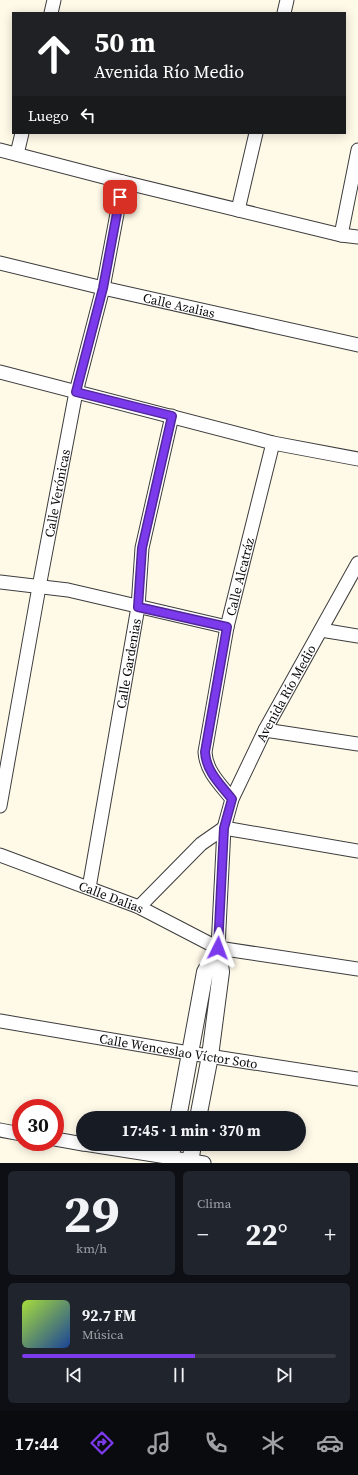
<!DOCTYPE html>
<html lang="es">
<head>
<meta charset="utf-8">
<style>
  body { margin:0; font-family:"Source Serif 4",serif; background:#20242c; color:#f1f3f6; height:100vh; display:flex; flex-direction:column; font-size:15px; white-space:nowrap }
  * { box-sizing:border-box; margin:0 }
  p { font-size:13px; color:#9ea1a6 }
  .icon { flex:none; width:22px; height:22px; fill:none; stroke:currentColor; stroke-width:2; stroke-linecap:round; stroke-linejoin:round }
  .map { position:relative; height:1163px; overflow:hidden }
  .side { display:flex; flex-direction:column; gap:8px; padding:8px; background:#0d0f14; flex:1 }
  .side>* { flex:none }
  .guide { position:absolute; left:12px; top:12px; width:334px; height:122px; border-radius:0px; box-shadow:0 2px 10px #0003; background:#202124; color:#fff; overflow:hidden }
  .speed { position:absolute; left:12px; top:1099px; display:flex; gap:8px; font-size:20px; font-weight:700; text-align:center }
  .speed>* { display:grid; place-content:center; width:52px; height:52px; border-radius:50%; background:#171b24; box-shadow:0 2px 10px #0003; line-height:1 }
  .speed .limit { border:6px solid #d22; background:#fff; color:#111 }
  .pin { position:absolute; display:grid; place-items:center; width:34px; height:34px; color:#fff; margin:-17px; border-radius:8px; box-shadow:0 2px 6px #0006 }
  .me { position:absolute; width:44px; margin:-22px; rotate:3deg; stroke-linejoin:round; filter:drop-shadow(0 0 3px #0008) }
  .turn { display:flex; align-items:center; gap:14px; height:84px; padding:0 16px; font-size:18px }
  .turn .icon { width:52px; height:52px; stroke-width:2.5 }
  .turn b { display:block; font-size:28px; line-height:34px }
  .then { display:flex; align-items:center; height:38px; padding:0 16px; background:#0003; gap:8px; font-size:15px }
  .big { font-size:30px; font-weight:700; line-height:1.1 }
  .side .tile { flex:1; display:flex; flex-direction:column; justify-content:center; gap:6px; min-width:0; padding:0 14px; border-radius:6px; background:#20242c }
  .side .dial { align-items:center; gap:0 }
  .dial b { font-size:52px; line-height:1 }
  .song { display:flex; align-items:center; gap:12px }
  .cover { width:48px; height:48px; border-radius:6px; background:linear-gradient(135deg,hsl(80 70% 55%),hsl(220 70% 35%)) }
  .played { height:4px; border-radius:2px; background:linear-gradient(90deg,#7c3aed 55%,#363941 55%) }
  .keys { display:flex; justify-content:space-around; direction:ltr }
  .heat { display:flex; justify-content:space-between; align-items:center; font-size:22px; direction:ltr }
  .side .tiles { flex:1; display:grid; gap:8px; grid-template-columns:1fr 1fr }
  .tile:last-child { grid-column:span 2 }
  .trip { position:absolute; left:76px; top:1111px; width:230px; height:40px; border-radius:20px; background:#171b24; box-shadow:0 2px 10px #0003; font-weight:700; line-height:40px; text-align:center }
  .tab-bar { display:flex; height:64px; justify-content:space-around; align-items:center; background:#090b0e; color:#9ea1a6 }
  .tab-bar .icon { width:28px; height:28px }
  .tab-bar .active { color:#7c3aed }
  .tab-bar b { font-size:18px; color:#f1f3f6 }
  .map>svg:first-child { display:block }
</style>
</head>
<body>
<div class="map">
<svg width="358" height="1163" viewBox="0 0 358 1163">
  <rect width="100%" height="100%" fill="#fff9e8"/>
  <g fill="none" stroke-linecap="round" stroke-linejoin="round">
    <defs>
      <g id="minor">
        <path d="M51,13L54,0"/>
        <path d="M284,13L287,0"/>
        <path d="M0,150L123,182L341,235L358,237"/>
        <path d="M17,154L22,133"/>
        <path d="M238,210L256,133"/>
        <path d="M341,235L358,150"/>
        <path id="s1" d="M0,263L103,288L358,345"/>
        <path d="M0,372L273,443L358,459"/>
        <path d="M0,582L68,590L227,627"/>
        <path d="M321,630L358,636"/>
        <path d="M265,730L358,744"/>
        <path id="s2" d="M232,799C220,784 206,771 205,752L227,627L273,443"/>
        <path id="s3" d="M0,806L39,587L76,392L103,288L123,182"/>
        <path d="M224,828L358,851"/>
        <path id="s4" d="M0,855L139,907L218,948L358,969"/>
        <path id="s5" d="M89,888L138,607L142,548L172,416"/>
        <path d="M139,907L201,844L224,828"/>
        <path id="s6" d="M218,948L224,828L232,799L265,730L358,563"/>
        <path id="s7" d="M0,1021L189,1053L358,1079"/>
        <path d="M0,1130L21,1134"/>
        <path d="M55,1139L83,1144"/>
        <path d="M84,1144L204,1163"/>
      </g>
      <path id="tertiary" d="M178,1118L205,972L218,948
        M198,1118L210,1056L221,972L218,948
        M170,1163L173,1144
        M190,1163L193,1144"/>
    </defs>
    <use href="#minor" stroke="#3d3d3d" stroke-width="15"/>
    <use href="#tertiary" stroke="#3d3d3d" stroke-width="18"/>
    <use href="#minor" stroke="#fff" stroke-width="13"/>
    <use href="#tertiary" stroke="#fff" stroke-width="16"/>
  </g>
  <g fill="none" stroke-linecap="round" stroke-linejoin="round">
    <defs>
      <path id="route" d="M120,197L103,288L76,392L172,416L142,548L138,607L227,627L205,752C206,771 220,784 232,799L224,828L218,948"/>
    </defs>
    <use href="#route" stroke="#51269a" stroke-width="10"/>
    <use href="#route" stroke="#7c3aed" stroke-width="7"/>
  </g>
  <g text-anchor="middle" stroke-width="4" stroke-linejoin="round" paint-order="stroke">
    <g font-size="13" fill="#0a0a0a" stroke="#fff">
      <text dy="5" stroke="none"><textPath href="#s1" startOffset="184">Calle Azalias</textPath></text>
      <text dy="5" stroke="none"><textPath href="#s3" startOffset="318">Calle Verónicas</textPath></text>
      <text dy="5" stroke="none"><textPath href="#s2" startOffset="234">Calle Alcatráz</textPath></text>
      <text dy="5" stroke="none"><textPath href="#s5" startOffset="228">Calle Gardenias</textPath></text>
      <text dy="5" stroke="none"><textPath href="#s6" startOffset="269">Avenida Río Medio</textPath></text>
      <text dy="5" stroke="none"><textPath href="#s4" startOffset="119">Calle Dalias</textPath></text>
      <text dy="5" stroke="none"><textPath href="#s7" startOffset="181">Calle Wenceslao Víctor Soto</textPath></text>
    </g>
  </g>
</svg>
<div class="speed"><div class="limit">30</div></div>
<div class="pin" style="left:120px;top:197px;background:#d93025"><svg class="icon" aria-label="arrive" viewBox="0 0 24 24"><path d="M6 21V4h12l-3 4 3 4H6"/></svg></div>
<svg class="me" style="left:218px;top:948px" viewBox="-20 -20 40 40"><path d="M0-17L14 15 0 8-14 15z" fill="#7c3aed" stroke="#fff" stroke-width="4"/></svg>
<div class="trip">17:45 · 1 min · 370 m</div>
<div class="guide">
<div class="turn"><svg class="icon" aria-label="ahead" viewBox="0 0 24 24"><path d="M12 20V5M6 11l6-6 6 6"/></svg><div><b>50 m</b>Avenida Río Medio</div></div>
<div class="then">Luego<svg class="icon" aria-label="left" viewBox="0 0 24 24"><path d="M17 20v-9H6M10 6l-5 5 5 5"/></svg></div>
</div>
</div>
<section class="side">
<div class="tiles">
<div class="tile dial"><b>29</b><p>km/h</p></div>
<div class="tile"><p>Clima</p>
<div class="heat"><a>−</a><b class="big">22°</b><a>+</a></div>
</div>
<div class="tile">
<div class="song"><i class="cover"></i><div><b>92.7 FM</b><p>Música</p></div></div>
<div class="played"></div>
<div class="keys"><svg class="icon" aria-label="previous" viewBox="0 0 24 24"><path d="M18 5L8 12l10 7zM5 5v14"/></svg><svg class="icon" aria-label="pause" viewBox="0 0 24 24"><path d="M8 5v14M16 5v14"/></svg><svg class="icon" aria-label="next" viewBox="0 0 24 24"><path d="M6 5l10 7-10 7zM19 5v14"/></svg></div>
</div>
</div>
</section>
<nav class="tab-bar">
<b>17:44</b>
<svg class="icon active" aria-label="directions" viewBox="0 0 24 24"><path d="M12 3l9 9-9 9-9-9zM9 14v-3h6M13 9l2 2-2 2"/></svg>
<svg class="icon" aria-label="music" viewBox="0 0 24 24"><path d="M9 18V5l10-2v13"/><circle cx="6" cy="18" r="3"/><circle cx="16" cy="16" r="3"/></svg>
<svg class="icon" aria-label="phone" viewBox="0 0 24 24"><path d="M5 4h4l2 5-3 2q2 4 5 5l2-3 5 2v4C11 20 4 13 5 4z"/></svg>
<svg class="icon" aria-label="climate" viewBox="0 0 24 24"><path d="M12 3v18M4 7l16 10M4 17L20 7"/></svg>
<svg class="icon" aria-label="car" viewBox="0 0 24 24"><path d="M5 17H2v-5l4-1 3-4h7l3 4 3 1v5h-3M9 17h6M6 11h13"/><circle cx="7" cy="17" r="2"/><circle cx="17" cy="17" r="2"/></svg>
</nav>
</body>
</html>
